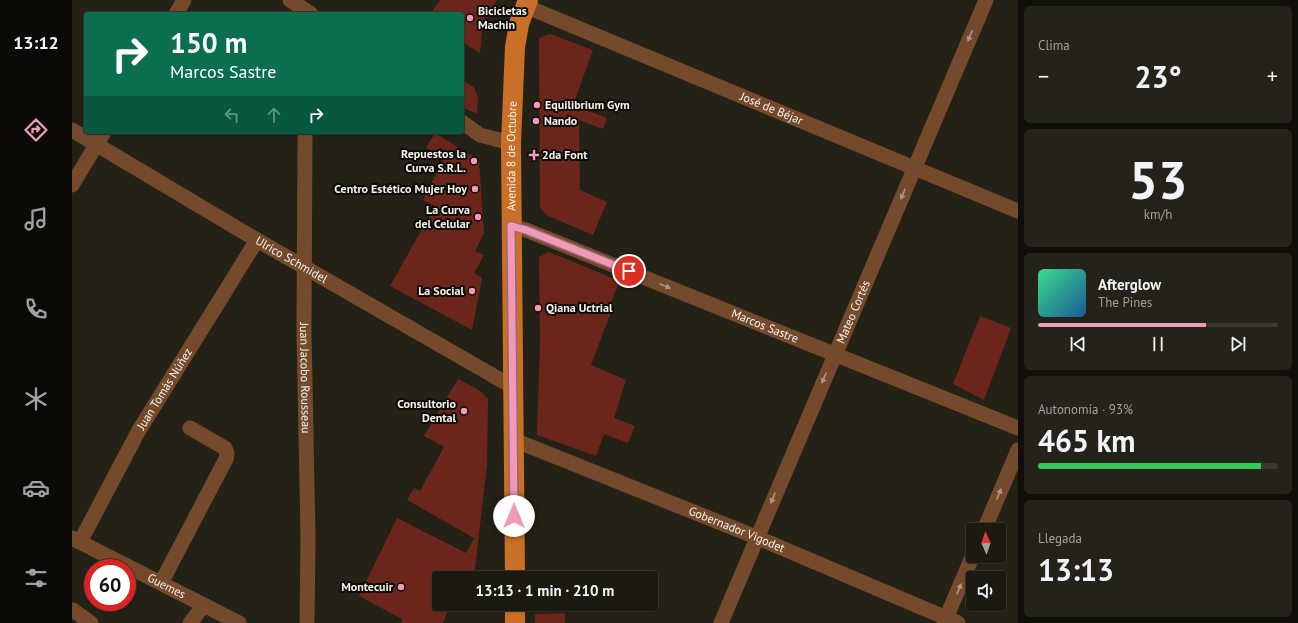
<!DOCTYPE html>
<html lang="es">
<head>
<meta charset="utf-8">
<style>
  body { margin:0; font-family:"PT Sans",sans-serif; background:#242219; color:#f1f3f6; height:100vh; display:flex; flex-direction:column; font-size:15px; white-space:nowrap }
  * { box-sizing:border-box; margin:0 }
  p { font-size:13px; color:#a0a09f }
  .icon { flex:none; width:22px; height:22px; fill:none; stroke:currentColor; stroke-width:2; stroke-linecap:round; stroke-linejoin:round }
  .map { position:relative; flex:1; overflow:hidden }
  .panel { display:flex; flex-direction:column; gap:6px; padding:6px; background:#0f0e09; width:280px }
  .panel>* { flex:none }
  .hud { position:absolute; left:12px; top:12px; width:380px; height:122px; border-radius:4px; box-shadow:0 1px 3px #0004,0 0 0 1px #393830; background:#0b6e4f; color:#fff; overflow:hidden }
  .needle { width:26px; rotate:357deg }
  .controls { position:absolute; left:894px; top:523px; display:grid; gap:8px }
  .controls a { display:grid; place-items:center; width:40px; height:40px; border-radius:4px; background:#1b1910; box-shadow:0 1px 3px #0004,0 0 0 1px #393830; font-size:20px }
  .speed { position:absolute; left:12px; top:559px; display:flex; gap:8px; font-size:20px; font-weight:700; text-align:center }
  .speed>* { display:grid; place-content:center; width:52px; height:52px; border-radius:50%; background:#1b1910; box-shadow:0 1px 3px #0004,0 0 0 1px #393830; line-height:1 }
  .speed .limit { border:6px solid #d22; background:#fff; color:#111 }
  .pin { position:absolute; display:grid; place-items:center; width:34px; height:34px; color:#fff; margin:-17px; border:2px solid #fff; border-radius:50%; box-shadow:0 1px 4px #0007 }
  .me { position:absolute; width:44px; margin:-22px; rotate:0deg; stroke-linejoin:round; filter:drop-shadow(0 0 3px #0008) }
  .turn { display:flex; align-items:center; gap:14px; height:84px; padding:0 20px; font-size:18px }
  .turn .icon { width:52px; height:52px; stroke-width:2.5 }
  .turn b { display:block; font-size:28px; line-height:34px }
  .lanes { display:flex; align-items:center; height:38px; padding:0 20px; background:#0003; justify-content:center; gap:20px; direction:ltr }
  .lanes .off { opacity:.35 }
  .big { font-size:30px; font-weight:700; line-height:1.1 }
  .panel .widget { flex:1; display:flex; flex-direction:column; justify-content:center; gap:6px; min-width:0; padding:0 14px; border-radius:6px; background:#242219 }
  .panel .dial { align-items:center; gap:0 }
  .dial b { font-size:52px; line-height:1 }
  .song { display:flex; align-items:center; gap:12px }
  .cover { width:48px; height:48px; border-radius:6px; background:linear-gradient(135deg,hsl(150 70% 55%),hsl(210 70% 35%)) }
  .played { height:4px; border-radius:2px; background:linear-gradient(90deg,#f09ab7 70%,#393830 70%) }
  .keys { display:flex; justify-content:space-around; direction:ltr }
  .heat { display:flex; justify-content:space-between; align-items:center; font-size:22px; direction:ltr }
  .charge { height:6px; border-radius:3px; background:linear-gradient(90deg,#34c759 93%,#393830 0) }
  .trip { position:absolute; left:360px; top:571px; width:226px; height:40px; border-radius:4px; background:#1b1910; box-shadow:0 1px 3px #0004,0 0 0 1px #393830; font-weight:700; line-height:40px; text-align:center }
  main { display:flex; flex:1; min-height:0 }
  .tabs { display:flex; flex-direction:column; width:72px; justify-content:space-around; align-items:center; background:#0b0a06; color:#a0a09f }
  .tabs .icon { width:28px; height:28px }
  .tabs .active { color:#f09ab7 }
  .tabs b { font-size:18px; color:#f1f3f6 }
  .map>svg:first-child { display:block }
</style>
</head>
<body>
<main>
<nav class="tabs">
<b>13:12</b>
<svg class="icon active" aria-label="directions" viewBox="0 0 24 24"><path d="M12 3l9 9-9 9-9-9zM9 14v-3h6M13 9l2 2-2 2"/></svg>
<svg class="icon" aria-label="music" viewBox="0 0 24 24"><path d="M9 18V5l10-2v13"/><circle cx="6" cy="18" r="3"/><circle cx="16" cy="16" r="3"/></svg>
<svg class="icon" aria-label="phone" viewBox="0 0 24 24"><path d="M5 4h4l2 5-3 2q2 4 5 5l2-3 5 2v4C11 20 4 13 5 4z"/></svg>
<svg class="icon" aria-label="climate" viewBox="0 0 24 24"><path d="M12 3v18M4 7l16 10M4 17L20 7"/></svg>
<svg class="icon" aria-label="car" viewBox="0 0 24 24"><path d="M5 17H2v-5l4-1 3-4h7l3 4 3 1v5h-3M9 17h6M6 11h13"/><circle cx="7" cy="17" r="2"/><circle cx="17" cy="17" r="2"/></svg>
<svg class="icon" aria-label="filters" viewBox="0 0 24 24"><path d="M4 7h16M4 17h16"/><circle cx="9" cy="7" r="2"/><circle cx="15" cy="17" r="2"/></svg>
</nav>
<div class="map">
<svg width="946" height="623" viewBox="0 0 946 623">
  <rect width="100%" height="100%" fill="#242116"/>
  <path fill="#6c251b" d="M368,0H425L411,21L408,53L390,42V14H358Z
    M478,34L521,50L501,105L535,118L531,129L507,120L508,190L535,202L521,235L474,215L468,207L467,38Z
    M390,80L402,87L406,98L405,114L390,107Z
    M363,133L407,160L412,233L403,251L412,255L402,273L410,278L400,330L318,286L363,206L351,200L372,158L354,148Z
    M477,252L548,281L539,302L542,304L519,365L554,380L542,418L563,426L556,443L532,434L524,456L465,435L468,342L467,257Z
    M908,316L939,328L912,400L881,384Z
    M386,379L407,390L416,399L415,464L402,578H367V604H379L371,623H329L330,619L287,596L325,518L394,553L402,538L335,500L342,488L348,491L372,447L352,436Z
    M493,613V623H463V614Z"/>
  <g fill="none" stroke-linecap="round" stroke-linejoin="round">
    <g stroke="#754a2c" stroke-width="15">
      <path d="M218,0L239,14"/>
      <path id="s1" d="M453,6L946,211"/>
      <path d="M104,14L112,0"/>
      <path d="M390,122L408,135L439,143"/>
      <path id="s2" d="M0,130L185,240L441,387"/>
      <path id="s3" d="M233,132L232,332L236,538L235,623"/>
      <path d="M0,185L32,132"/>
      <path id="s4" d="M439,226L454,230L946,428"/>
      <path id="s5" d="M442,440L684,537L886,623"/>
      <path d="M912,530L946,450"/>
      <path id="s6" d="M0,538L167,623"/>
      <path id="s7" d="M8,542L66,432L185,240"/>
      <path d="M89,583L154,459L155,453L153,448L118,428"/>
      <path d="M1,610L19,623"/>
      <path d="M118,623L132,605"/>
      <path id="s8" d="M649,623L914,0"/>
      <path d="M872,623L901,555"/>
    </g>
    <g stroke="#c96f28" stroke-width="20">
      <path id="s9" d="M443,578L439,143L443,47L447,24L456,0"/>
      <path d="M443,604V623"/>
    </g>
  </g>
  <defs><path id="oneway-solid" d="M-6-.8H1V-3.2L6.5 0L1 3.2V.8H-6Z"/></defs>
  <g fill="#af9682">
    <use href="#oneway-solid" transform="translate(898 36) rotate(113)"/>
    <use href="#oneway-solid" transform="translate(831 194) rotate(113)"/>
    <use href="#oneway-solid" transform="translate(593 286) rotate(22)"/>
    <use href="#oneway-solid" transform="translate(752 378) rotate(113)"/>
    <use href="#oneway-solid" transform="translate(927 494) rotate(-67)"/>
    <use href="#oneway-solid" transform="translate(701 498) rotate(113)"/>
    <use href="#oneway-solid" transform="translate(887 589) rotate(-67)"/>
  </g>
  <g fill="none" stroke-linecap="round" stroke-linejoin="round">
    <defs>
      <path id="route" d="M442,516L439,226L454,230L557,271"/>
    </defs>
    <use href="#route" stroke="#9c6477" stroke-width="10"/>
    <use href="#route" stroke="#f09ab7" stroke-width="7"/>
  </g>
  <g fill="#f09ab7" stroke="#0c0b06" stroke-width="1.5">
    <circle cx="398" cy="18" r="4"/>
    <circle cx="465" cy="105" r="4"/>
    <circle cx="464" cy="121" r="4"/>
    <path d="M460 149h4v4h4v4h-4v4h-4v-4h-4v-4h4z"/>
    <circle cx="402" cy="161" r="4"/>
    <circle cx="403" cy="189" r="4"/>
    <circle cx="406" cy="217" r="4"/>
    <circle cx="400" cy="291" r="4"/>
    <circle cx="466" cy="308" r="4"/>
    <circle cx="392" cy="411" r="4"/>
    <circle cx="329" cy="587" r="4"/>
  </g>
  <g text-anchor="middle" stroke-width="4" stroke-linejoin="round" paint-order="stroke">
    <g font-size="12" font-weight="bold" fill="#f5f3ec" stroke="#0c0b06" text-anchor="end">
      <text x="406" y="15" text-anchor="start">Bicicletas<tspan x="406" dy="14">Machin</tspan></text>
      <text x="473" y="109" text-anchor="start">Equilibrium Gym</text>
      <text x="472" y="125" text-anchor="start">Nando</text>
      <text x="394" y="158">Repuestos la<tspan x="394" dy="14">Curva S.R.L.</tspan></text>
      <text x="470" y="159" text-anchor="start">2da Font</text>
      <text x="395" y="193">Centro Estético Mujer Hoy</text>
      <text x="398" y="214">La Curva<tspan x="398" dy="14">del Celular</tspan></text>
      <text x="392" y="295">La Social</text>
      <text x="474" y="312" text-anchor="start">Qiana Uctrial</text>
      <text x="384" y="408">Consultorio<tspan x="384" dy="14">Dental</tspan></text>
      <text x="321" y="591">Montecuir</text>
    </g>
    <g font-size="12" fill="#f5f3ec" stroke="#0c0b06">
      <text dy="4" stroke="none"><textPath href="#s1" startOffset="267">José de Béjar</textPath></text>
      <text dy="4" stroke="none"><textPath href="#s9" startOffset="422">Avenida 8 de Octubre</textPath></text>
      <text dy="4" stroke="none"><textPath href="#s2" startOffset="255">Ulrico Schmidel</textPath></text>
      <text dy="4" stroke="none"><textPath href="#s8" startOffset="338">Mateo Cortés</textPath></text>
      <text dy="4" stroke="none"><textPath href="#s4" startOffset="273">Marcos Sastre</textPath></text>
      <text dy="4" stroke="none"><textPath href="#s3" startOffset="246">Juan Jacobo Rousseau</textPath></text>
      <text dy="4" stroke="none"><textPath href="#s7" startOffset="175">Juan Tomás Núñez</textPath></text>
      <text dy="4" stroke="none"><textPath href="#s5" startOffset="240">Gobernador Vigodet</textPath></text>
      <text dy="4" stroke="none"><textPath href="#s6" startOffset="106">Guemes</textPath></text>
    </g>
  </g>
</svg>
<div class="controls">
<a><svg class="needle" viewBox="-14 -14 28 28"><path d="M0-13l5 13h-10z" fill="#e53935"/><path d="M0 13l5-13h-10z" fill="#a0a09f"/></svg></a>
<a><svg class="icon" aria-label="sound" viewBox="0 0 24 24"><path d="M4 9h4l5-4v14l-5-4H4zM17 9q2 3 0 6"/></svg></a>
</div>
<div class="speed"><div class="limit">60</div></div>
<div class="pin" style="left:557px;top:271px;background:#d93025"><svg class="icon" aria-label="arrive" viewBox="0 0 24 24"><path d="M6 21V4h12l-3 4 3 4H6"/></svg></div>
<svg class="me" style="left:442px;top:516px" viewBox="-20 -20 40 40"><circle r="19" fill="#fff"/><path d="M0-13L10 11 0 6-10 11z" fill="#f09ab7"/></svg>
<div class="trip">13:13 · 1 min · 210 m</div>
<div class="hud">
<div class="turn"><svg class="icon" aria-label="right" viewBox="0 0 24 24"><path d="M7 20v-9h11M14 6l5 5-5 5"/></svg><div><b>150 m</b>Marcos Sastre</div></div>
<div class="lanes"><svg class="icon off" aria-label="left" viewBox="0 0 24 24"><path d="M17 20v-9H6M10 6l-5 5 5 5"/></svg><svg class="icon off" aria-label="ahead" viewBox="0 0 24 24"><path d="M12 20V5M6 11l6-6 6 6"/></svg><svg class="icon" aria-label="right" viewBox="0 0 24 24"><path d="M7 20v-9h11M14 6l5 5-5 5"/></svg></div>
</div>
</div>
<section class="panel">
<div class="widget"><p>Clima</p>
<div class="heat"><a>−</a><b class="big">23°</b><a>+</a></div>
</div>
<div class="widget dial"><b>53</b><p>km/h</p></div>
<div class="widget">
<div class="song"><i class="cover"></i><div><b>Afterglow</b><p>The Pines</p></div></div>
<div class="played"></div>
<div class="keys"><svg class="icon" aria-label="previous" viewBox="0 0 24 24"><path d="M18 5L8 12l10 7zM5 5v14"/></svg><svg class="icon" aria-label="pause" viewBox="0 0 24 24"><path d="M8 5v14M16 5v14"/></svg><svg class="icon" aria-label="next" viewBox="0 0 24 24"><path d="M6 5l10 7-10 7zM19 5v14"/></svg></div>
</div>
<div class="widget"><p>Autonomía · 93%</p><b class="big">465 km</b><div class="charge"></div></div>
<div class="widget"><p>Llegada</p><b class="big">13:13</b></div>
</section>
</main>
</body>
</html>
